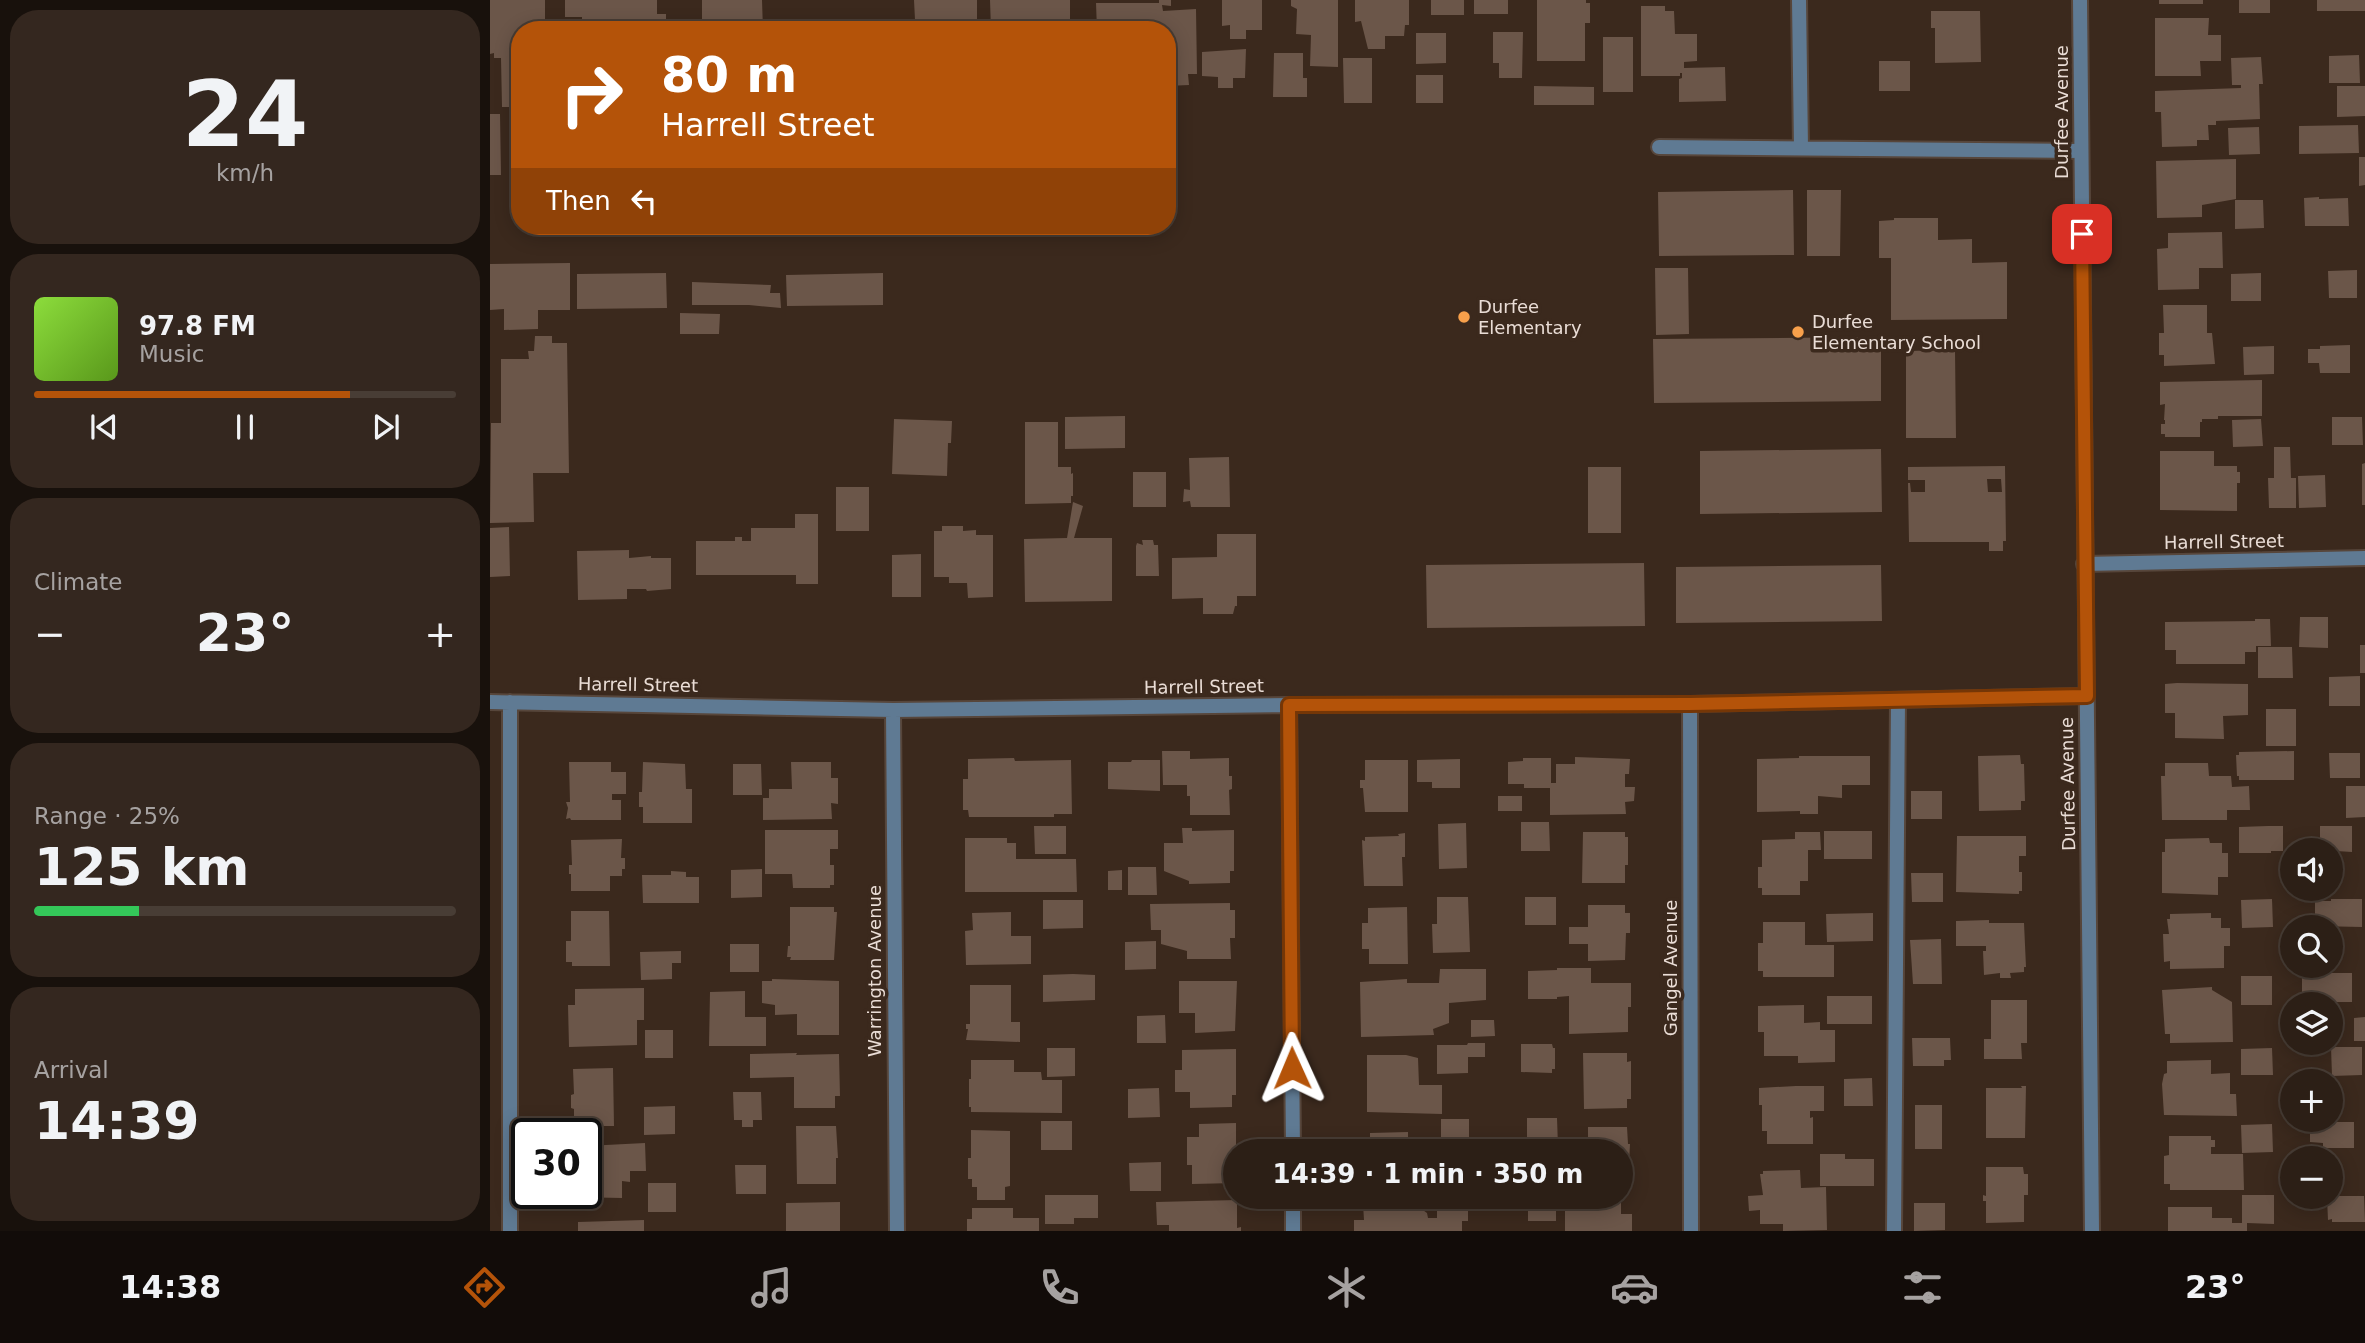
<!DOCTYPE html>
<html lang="en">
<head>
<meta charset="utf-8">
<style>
  body { margin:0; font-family:"DejaVu Sans",sans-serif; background:#34271f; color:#f1f3f6; height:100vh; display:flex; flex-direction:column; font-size:26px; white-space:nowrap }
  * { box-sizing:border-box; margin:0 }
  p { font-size:23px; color:#a6a2a1 }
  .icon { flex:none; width:38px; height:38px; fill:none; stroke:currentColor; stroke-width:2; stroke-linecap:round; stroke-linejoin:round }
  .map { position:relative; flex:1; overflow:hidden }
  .side { display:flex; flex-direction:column; gap:10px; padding:10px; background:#18110c; width:490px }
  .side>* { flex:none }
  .banner { position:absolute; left:21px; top:21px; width:665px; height:214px; border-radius:28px; box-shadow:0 4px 18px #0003,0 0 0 2px #483d35; background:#b45309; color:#fff; overflow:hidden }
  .buttons { position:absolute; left:1790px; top:838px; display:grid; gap:14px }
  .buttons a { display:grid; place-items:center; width:63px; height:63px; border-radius:50%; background:#2c1f16; box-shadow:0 4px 18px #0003,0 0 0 2px #483d35; font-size:35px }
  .speed { position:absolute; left:21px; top:1118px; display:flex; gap:14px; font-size:35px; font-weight:700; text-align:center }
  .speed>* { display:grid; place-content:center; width:91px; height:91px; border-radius:50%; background:#2c1f16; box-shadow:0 4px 18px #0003,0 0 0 2px #483d35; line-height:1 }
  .speed .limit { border:4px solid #111; border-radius:10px; background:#fff; color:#111 }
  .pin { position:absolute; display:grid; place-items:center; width:60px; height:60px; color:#fff; margin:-30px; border-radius:14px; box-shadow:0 4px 10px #0006 }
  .me { position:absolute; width:77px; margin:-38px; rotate:359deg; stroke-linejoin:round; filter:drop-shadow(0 0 5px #0008) }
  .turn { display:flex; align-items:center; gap:24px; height:147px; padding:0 35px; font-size:32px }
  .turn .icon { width:91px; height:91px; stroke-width:2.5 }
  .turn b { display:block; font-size:49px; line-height:60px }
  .then { display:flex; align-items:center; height:66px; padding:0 35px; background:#0003; gap:14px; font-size:26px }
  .big { font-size:52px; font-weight:800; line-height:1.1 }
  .side .widget { flex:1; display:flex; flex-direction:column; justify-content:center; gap:10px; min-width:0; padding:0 24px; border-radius:28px; background:#34271f }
  .side .dial { align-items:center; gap:0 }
  .dial b { font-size:91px; line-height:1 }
  .song { display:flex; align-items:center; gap:21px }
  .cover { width:84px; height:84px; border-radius:10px; background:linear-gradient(135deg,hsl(90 70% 55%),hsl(90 70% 35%)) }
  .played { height:7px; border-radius:4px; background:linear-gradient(90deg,#b45309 75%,#483d35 75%) }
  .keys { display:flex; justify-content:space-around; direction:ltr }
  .heat { display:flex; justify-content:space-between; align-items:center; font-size:38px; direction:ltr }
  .charge { height:10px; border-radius:5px; background:linear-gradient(90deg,#34c759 25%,#483d35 0) }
  .trip { position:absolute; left:733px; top:1139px; width:410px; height:70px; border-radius:35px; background:#2c1f16; box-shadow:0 4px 18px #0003,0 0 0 2px #483d35; font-weight:800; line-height:70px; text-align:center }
  .menu { display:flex; height:112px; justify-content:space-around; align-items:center; background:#120c09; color:#a6a2a1 }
  .menu .icon { width:49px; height:49px }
  .menu .active { color:#b45309 }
  .menu b { font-size:32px; color:#f1f3f6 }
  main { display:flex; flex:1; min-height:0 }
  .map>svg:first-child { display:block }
</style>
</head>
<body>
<main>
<section class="side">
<div class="widget dial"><b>24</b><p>km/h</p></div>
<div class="widget">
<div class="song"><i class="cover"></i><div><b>97.8 FM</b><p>Music</p></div></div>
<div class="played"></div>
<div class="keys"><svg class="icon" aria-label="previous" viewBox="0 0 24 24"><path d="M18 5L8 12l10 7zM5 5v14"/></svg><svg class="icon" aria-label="pause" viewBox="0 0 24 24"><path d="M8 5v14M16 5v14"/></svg><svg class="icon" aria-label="next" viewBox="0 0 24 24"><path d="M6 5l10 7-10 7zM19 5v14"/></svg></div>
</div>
<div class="widget"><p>Climate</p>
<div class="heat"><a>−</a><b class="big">23°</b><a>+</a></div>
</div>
<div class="widget"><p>Range · 25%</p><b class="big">125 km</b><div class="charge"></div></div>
<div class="widget"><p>Arrival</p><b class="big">14:39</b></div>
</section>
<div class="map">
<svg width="1875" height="1231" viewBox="0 0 1875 1231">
  <rect width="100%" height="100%" fill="#3b291d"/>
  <path fill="#6b5649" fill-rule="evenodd" d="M0,0H55V30H30V107H12L11,58H4V53L0,54Z
    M75,0H167V14H176V30H92V17H75Z
    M212,0H272L273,30H227V24L212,25Z
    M424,0H487V30H395V20H425Z
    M500,0H580V30H501Z
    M669,0H681V6L672,5L673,11L706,9L707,74H698L699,85L677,86V30H607L606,3H669Z
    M732,0H772V30H756V39H740V25L732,26Z
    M801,0H848V67L820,66L821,35L806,34L807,9L801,6Z
    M865,0H919V25H915L914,36H895V49H878L871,21L865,22Z
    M941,0H974V15H941Z
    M984,0H1018V14H984Z
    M1047,0H1096V3H1100V23H1095V61H1047Z
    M1669,0H1713V4H1669Z
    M1749,0H1780V13H1749Z
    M1827,0H1875V11H1827Z
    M1151,6H1175V11H1184L1185,34H1207V61L1194,62V68L1235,67L1236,101L1189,102V79L1192,78V73H1190V76H1151Z
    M1441,11H1490L1491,62L1445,63V28H1441Z
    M1665,18H1719L1718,35H1731V61H1710L1711,76H1665Z
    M1003,32H1033L1032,78H1009V63H1003Z
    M926,33H956V63L926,64Z
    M1113,37H1143V92H1113Z
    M756,49L755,78H743V88H728V77L712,76V52Z
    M784,53H813V78H817V97H783Z
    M1869,55L1870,83H1839V56Z
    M1771,57L1773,84H1769L1770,119L1726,121V125H1718L1719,140H1707V146L1672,147L1671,112H1665V91L1751,88V85H1742L1741,58Z
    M853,58H882V103H854Z
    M1389,61H1420V91H1389Z
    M926,75H953V103H926Z
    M1044,86L1104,87V105H1044Z
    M1847,86H1875V116L1847,117Z
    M0,114H10L11,175H0Z
    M1868,125L1869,153L1809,154V126Z
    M1769,127L1770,154L1739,155L1738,128Z
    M1869,157H1875V185L1869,186Z
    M1746,159V199L1712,205V217L1667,218L1666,161Z
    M1303,190L1304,255L1169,256L1168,192Z
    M1317,190H1351L1350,256H1317Z
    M1829,197V199L1858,198L1859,226H1815L1814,198Z
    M1745,200H1773L1774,228L1745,229Z
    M1404,218H1448V240L1482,239V263L1517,262V319L1401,320V258H1389V221L1404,220Z
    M1732,232L1733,268H1709V289L1668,290L1667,249L1678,248V233Z
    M80,263V310H48V329L14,330V309L0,310V264Z
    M1165,268H1198L1199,334L1166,335Z
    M1867,270V298H1839L1838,271Z
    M176,273L177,308L87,309V274Z
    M393,273V305L297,306L296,275Z
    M1771,273V301H1741V274Z
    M202,282L281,285L280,293H290L291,308L259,305H202Z
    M1673,305H1717V333H1722L1725,364L1674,366V355H1669V333H1674Z
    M190,313L230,314L229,334H190Z
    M45,336H62V343H77L79,473H43L44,522L0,523L1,423H11V359H39L38,351H44Z
    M1391,337V401L1164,403L1163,339Z
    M1860,345V373H1830L1829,363H1818V349H1830V346Z
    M1784,346V374L1754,375L1753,347Z
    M1465,350L1466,438H1416V351Z
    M1772,380V416H1728V419H1712V422H1710V437H1675V434H1671V424H1675V420H1674L1675,404L1670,405V382Z
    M635,416V448L575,449V417Z
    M1842,417H1872L1873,445H1842Z
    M404,419L462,421L461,443H458L457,476L402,474Z
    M1771,419L1773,446L1743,447L1742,420Z
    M535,422H568V467H581V474L583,473V496H581V503L535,504Z
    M1784,447H1800L1801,478H1806V508H1779L1778,478H1784Z
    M1391,449L1392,512L1210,514V451Z
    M1670,451H1724V466H1747V472H1750V483H1747V511L1670,510Z
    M739,457L740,507H701L700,501L693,502L694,489L700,490L699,458Z
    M1875,463V505H1872V464Z
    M1515,466L1516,541H1513V551H1499V542H1419L1418,483H1420L1421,492H1435V480H1418V467ZM1497,479H1511L1512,492H1498Z
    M1098,467H1131V533H1098Z
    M643,472H676V507H643Z
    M1835,475L1836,507L1809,508L1808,476Z
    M346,487H379V531H346Z
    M583,502L593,506L584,538H622V601L535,602L534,539L577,538Z
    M305,514H328V584H306V575H206V541H245V537H252V541H261V528H305Z
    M452,526H473V531L486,530V535H503V597L478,598L477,583H459V577H444V531H452Z
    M19,527L20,576L0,577V528Z
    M727,534H766V596H747V606H745L743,614H713V598L682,599V558L727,557Z
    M652,540H663L664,545H668L669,576H646V546L647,543L653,545Z
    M139,550V558L161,556V558H181V589L157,591L156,589H137V599L88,600L87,551Z
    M431,554V597H402V555Z
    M1154,563L1155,626L937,628L936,565Z
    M1391,565L1392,621L1186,623V567Z
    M1810,617H1838V648L1809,647Z
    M1765,619H1780L1781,646H1766V652H1755V664H1686V650H1675V622L1765,621Z
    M1870,645H1875V673H1870Z
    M1768,647H1802L1803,678H1768Z
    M1870,676V706H1839V677Z
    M1687,683L1758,684V715L1733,716L1734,739L1685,738V713H1675V684Z
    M1776,709H1806V746H1776Z
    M672,751H700V759L739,758V776H742V789L739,790L740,815H700V796H697V785H673Z
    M1804,751V780H1749V776H1747L1746,755H1749V752Z
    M1839,753H1870V778H1840Z
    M1530,755L1531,764H1534L1535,801H1531V810L1489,811L1488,756Z
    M1309,756H1380V785H1352V798L1328,796V814H1310V811L1267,812V759L1309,758Z
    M1085,757L1140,759L1139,774H1135V787H1145L1144,801L1135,802L1136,814L1060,815V788H1034V784H1018V762L1033,761V758H1061V783H1066V764H1085Z
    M524,758L525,761L581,760L582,814H564V817H479L478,810H473V779H478V759Z
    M970,759V788H942V782H927V760Z
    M642,760H670V791L618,789V762H641Z
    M875,760H918V812H875L873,788H870V780H875Z
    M79,762H121V772H136V794H122V800H131V820H81L80,818L76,819L78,808L76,802H80Z
    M153,762L195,764L196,789H202V823H153V807H149V792H152Z
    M301,762H341V778H348V804L341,803L342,819L273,820V798H279V789H302Z
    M1675,763H1718L1719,776H1741L1742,787L1759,786L1760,810H1737V820H1672L1671,776H1675Z
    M243,764H271L272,795H243Z
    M1856,786H1875V817L1856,818Z
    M1421,791H1452V819H1421Z
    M1008,796H1032V811H1008Z
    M1031,822H1059L1060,851H1031Z
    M976,823L977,868L949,869L948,824Z
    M544,826H576V854H545Z
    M1778,826H1793V851H1781V853H1749V827Z
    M1830,826H1862V852L1830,850Z
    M692,828H702V831L744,830V871H740V883L699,884V881L674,871V843H693Z
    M275,830H348V849H340V865H344V885H340V888H303L302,874H275Z
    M1334,831H1382V859H1334Z
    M1093,832H1135V837H1138V865H1135V883H1092Z
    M1305,832H1330L1331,850H1318V881H1310V895H1272V888H1268V867H1272V840L1305,839Z
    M915,833V857H912L913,886H874L872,840L875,841V837L909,836L908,834Z
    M1467,836H1536V856H1529V872H1532V891H1529V894L1466,892Z
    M475,838H517V843H526V859H586L587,892H475Z
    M1719,838L1720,843H1732V853H1738V877H1728V895L1672,893V852H1675V839Z
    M132,839L131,858H135V869H132V876H120V891H81V874H79V865H82L81,840Z
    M638,867H666L667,895H638Z
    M272,869V897L241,898V870Z
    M632,870V890H618V871Z
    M181,871L196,872V877H209V903H153L152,875H181Z
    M1421,873H1453V902H1422Z
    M947,897H978L980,952L943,953L942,924H947Z
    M1035,897H1066V925H1035Z
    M1782,899L1783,927L1752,928L1751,900Z
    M1841,899H1872V927L1825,926V901H1841Z
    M553,900H593V928L553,929Z
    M740,903V910H745V938H740L741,959H697V951L671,944V930H661L660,904Z
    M1098,905H1135V913H1140V933H1136L1135,960L1098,961V944H1079V927H1098Z
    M300,907H344V912H347L344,960H300L301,957H297L298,946H300Z
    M917,907L918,964H879V949H872V923H878V908Z
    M81,911H119L120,966H82V962H76V941H81Z
    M521,912V936H541V964L476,965L475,931L483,930L482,913Z
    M1383,913V941L1337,942L1336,914Z
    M1721,913V918H1731V928H1740V946H1734V968L1680,969V961L1674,962L1673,934H1679L1677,919H1680V914Z
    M1499,920V923H1534L1536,967H1534V972L1520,973L1521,978H1510V973L1494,975L1493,951H1496V946H1466V921Z
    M1273,922H1315V945H1344V977H1273V971H1268V943H1273Z
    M1451,939L1452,984H1423L1420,940Z
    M666,941V969L635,970V942Z
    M240,944H269V972H240Z
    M191,951V963H182V979L151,980L150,952Z
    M1067,968H1101V983H1141V1007H1138V1032L1079,1034V996L1067,997V999H1038V971L1067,970Z
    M950,969H996V1000L959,1003V1023L943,1029L944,1035L871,1037L870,982L917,979V983H949Z
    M1812,973H1862V1002H1831V998H1812Z
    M583,974L605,975V1000L553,1002V975Z
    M1751,976H1782V1005H1751Z
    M282,979L349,981V1035H307V1014L285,1015V1005L272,1003V981H282Z
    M689,981H747L745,1031L705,1033V1013H689Z
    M480,985H521V1022H530V1042L476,1040L478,1029H476V1024H480Z
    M1722,987V990L1742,1002L1743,1042L1680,1043V1034H1675L1672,990Z
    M154,988V1020H147V1045L79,1047L78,1005H85V989Z
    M255,991V1017H276V1046H219L220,992Z
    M1337,996H1382V1024H1337Z
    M1501,1000H1537V1043H1531L1532,1059H1494V1039H1501Z
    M1314,1005V1023L1330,1022V1030H1345V1062L1308,1063V1056H1274V1032H1268V1006Z
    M675,1015L676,1043H647V1016Z
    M1875,1017V1041H1864V1018Z
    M981,1020H1004L1005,1036L981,1037Z
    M155,1030H183V1058H155Z
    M1422,1038H1460L1461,1060H1454V1066H1423Z
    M978,1043H995V1057H978V1073L947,1074V1045H977Z
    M1031,1044H1062L1063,1048H1065V1069H1062V1073L1031,1072Z
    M1841,1047H1872V1075L1842,1076Z
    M557,1048H585V1076L557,1077Z
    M1782,1048L1783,1075H1751V1049Z
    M746,1049V1095H742V1107L700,1108V1092H685V1070H692V1050Z
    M307,1053L306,1055L349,1054L350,1096H345V1108H304V1077L260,1078V1054Z
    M1093,1053H1137V1062L1141,1061V1099H1137V1108L1094,1109Z
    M877,1055H916L928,1058L929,1085H952V1114L877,1112Z
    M481,1060H524V1072H551L552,1080H572V1113L481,1112V1107H479V1079H481Z
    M1721,1060V1074L1740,1073V1094H1746L1747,1116L1674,1115L1672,1084L1674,1074L1677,1073V1061Z
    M123,1068L124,1126H84V1109L81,1108V1095L84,1094L83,1069Z
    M1382,1078L1383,1106H1354V1079Z
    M1306,1086H1334V1111H1320V1118L1323,1117V1144H1277V1131H1272V1105H1269V1088Z
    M1531,1086H1536L1535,1138H1496V1088H1532Z
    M669,1088L670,1117L638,1118V1089Z
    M243,1092H271L272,1120H263V1127H252V1120H244Z
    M1425,1105H1452V1149H1425Z
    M185,1106V1134L154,1135V1107Z
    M1037,1118H1067L1068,1146L1037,1147Z
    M951,1119H979V1147H951Z
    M551,1121H582V1150H551Z
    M1820,1122H1864V1148H1833V1143L1820,1142Z
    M746,1123V1183L702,1184V1165H697V1137H709V1124Z
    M1782,1124L1783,1152L1752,1153L1751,1125Z
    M306,1126H346L348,1158H346V1184H307Z
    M1098,1127H1137L1138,1144H1140L1138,1183H1130V1152H1072V1142H1098Z
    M481,1130L520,1131V1186L515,1187V1200H487V1187H482V1179H478V1158H481Z
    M918,1132V1152H880V1133Z
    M1679,1136H1721V1140H1725V1147H1721V1154H1753L1754,1190H1680V1184H1674V1156L1679,1155Z
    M155,1143L156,1171H140V1182L132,1181V1198L84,1197V1194H96V1146Z
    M1330,1154H1355V1159H1384V1186H1330Z
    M671,1162V1191H640L639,1163Z
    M245,1165H276V1194H246Z
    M1496,1167H1533L1534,1174H1538V1195H1534V1222L1496,1223V1201H1493V1195L1496,1196Z
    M1310,1170L1311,1188L1336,1187L1337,1230L1293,1231V1224H1270V1210L1259,1211L1258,1196L1273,1195L1270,1174H1273V1171Z
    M158,1183H186V1212H158Z
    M555,1195H608V1218H584V1224H555Z
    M1752,1195H1784V1224L1757,1223V1231H1678V1207H1722V1218H1742V1223H1752Z
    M1842,1196H1874L1875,1222H1842V1219L1838,1220L1837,1198H1842Z
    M947,1197H978V1221H972V1231H864V1220H874L873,1204L923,1203L937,1213L938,1218H947Z
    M1038,1197H1066V1221H1038Z
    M747,1200V1228L751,1227V1231H679V1225H667L666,1202Z
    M1131,1200V1214H1142V1231H1075V1210H1100L1101,1201Z
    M350,1202V1231H296V1203Z
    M1424,1203H1455V1230L1424,1231Z
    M482,1208H523V1218H549V1231H477V1219H482Z
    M154,1220V1231H88V1222Z"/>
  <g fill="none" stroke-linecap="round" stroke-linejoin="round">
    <defs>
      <path id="service" d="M1309,0L1311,148
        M1169,147L1591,151
        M1404,1231L1408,700"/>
      <path id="minor" d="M1594,564L1875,558
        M0,702L403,710L799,705L1200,704L1596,696
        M1200,704L1201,1231
        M799,705L803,1152
        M403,710L407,1231
        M803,1197V1231
        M20,1231V702"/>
      <path id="tertiary" d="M1590,0L1602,1231"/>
    </defs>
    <use href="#service" stroke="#57463b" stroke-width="18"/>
    <use href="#minor" stroke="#57463b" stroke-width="18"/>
    <use href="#tertiary" stroke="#57463b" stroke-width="18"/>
    <use href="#service" stroke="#5f7a93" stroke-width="14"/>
    <use href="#minor" stroke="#5f7a93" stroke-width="14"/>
    <use href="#tertiary" stroke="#5f7a93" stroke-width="14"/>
  </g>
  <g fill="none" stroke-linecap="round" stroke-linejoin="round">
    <defs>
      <path id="route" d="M802,1068L799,705L1200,704L1597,696L1592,234"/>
    </defs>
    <use href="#route" stroke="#753606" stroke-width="18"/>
    <use href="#route" stroke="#b45309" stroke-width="12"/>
  </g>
  <g fill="#f8a04b" stroke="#3b291d" stroke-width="2.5">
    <circle cx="974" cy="317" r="7"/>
    <circle cx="1308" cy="332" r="7"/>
  </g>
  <g text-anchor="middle" stroke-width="7" stroke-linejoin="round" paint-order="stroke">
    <g font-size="18" fill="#eaddd6" stroke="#3b291d">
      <text transform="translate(1572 112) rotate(-90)" y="6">Durfee Avenue</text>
      <text transform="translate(1734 542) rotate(-1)" y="6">Harrell Street</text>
      <text transform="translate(148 685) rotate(1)" y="6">Harrell Street</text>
      <text transform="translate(714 687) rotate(-1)" y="6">Harrell Street</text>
      <text transform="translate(1578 784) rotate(-91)" y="6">Durfee Avenue</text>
      <text transform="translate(1181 968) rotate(-90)" y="6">Gangel Avenue</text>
      <text transform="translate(385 971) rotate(-90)" y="6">Warrington Avenue</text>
    </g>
    <g font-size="18" fill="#eaddd6" stroke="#3b291d" text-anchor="start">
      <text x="988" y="313">Durfee<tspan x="988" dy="21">Elementary</tspan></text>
      <text x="1322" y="328">Durfee<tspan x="1322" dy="21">Elementary School</tspan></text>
    </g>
  </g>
</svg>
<div class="buttons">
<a><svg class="icon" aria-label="sound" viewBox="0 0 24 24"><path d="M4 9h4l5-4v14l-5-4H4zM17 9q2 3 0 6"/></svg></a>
<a><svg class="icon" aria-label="search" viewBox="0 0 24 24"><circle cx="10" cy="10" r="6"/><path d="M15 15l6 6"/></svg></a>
<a><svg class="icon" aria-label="layers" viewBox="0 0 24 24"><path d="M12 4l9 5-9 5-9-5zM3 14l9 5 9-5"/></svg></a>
<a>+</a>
<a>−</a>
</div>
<div class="speed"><div class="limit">30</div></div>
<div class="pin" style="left:1592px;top:234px;background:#d93025"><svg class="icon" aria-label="arrive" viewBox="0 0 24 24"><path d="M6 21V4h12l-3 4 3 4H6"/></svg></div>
<svg class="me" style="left:802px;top:1068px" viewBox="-20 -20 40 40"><path d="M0-17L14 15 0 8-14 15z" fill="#b45309" stroke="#fff" stroke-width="4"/></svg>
<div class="trip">14:39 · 1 min · 350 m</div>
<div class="banner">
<div class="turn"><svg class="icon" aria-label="right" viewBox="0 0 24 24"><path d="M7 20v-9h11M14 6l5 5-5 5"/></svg><div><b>80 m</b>Harrell Street</div></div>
<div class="then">Then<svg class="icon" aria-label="left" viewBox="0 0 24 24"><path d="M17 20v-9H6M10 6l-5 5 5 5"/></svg></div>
</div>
</div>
</main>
<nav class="menu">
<b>14:38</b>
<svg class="icon active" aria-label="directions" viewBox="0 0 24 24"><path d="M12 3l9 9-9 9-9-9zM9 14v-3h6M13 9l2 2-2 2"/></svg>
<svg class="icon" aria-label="music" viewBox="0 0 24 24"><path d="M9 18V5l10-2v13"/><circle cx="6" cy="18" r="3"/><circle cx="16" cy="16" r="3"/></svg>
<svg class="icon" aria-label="phone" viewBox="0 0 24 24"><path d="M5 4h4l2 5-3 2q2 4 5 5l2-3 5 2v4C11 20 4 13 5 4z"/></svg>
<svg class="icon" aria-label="climate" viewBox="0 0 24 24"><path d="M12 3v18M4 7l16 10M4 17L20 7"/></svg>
<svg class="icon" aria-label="car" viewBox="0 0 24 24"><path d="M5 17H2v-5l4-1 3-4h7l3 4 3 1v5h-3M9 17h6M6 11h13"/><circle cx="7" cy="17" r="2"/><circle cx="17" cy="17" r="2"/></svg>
<svg class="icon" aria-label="filters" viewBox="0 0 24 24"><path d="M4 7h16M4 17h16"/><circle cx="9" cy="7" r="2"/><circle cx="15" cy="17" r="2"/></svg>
<b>23°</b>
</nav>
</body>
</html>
